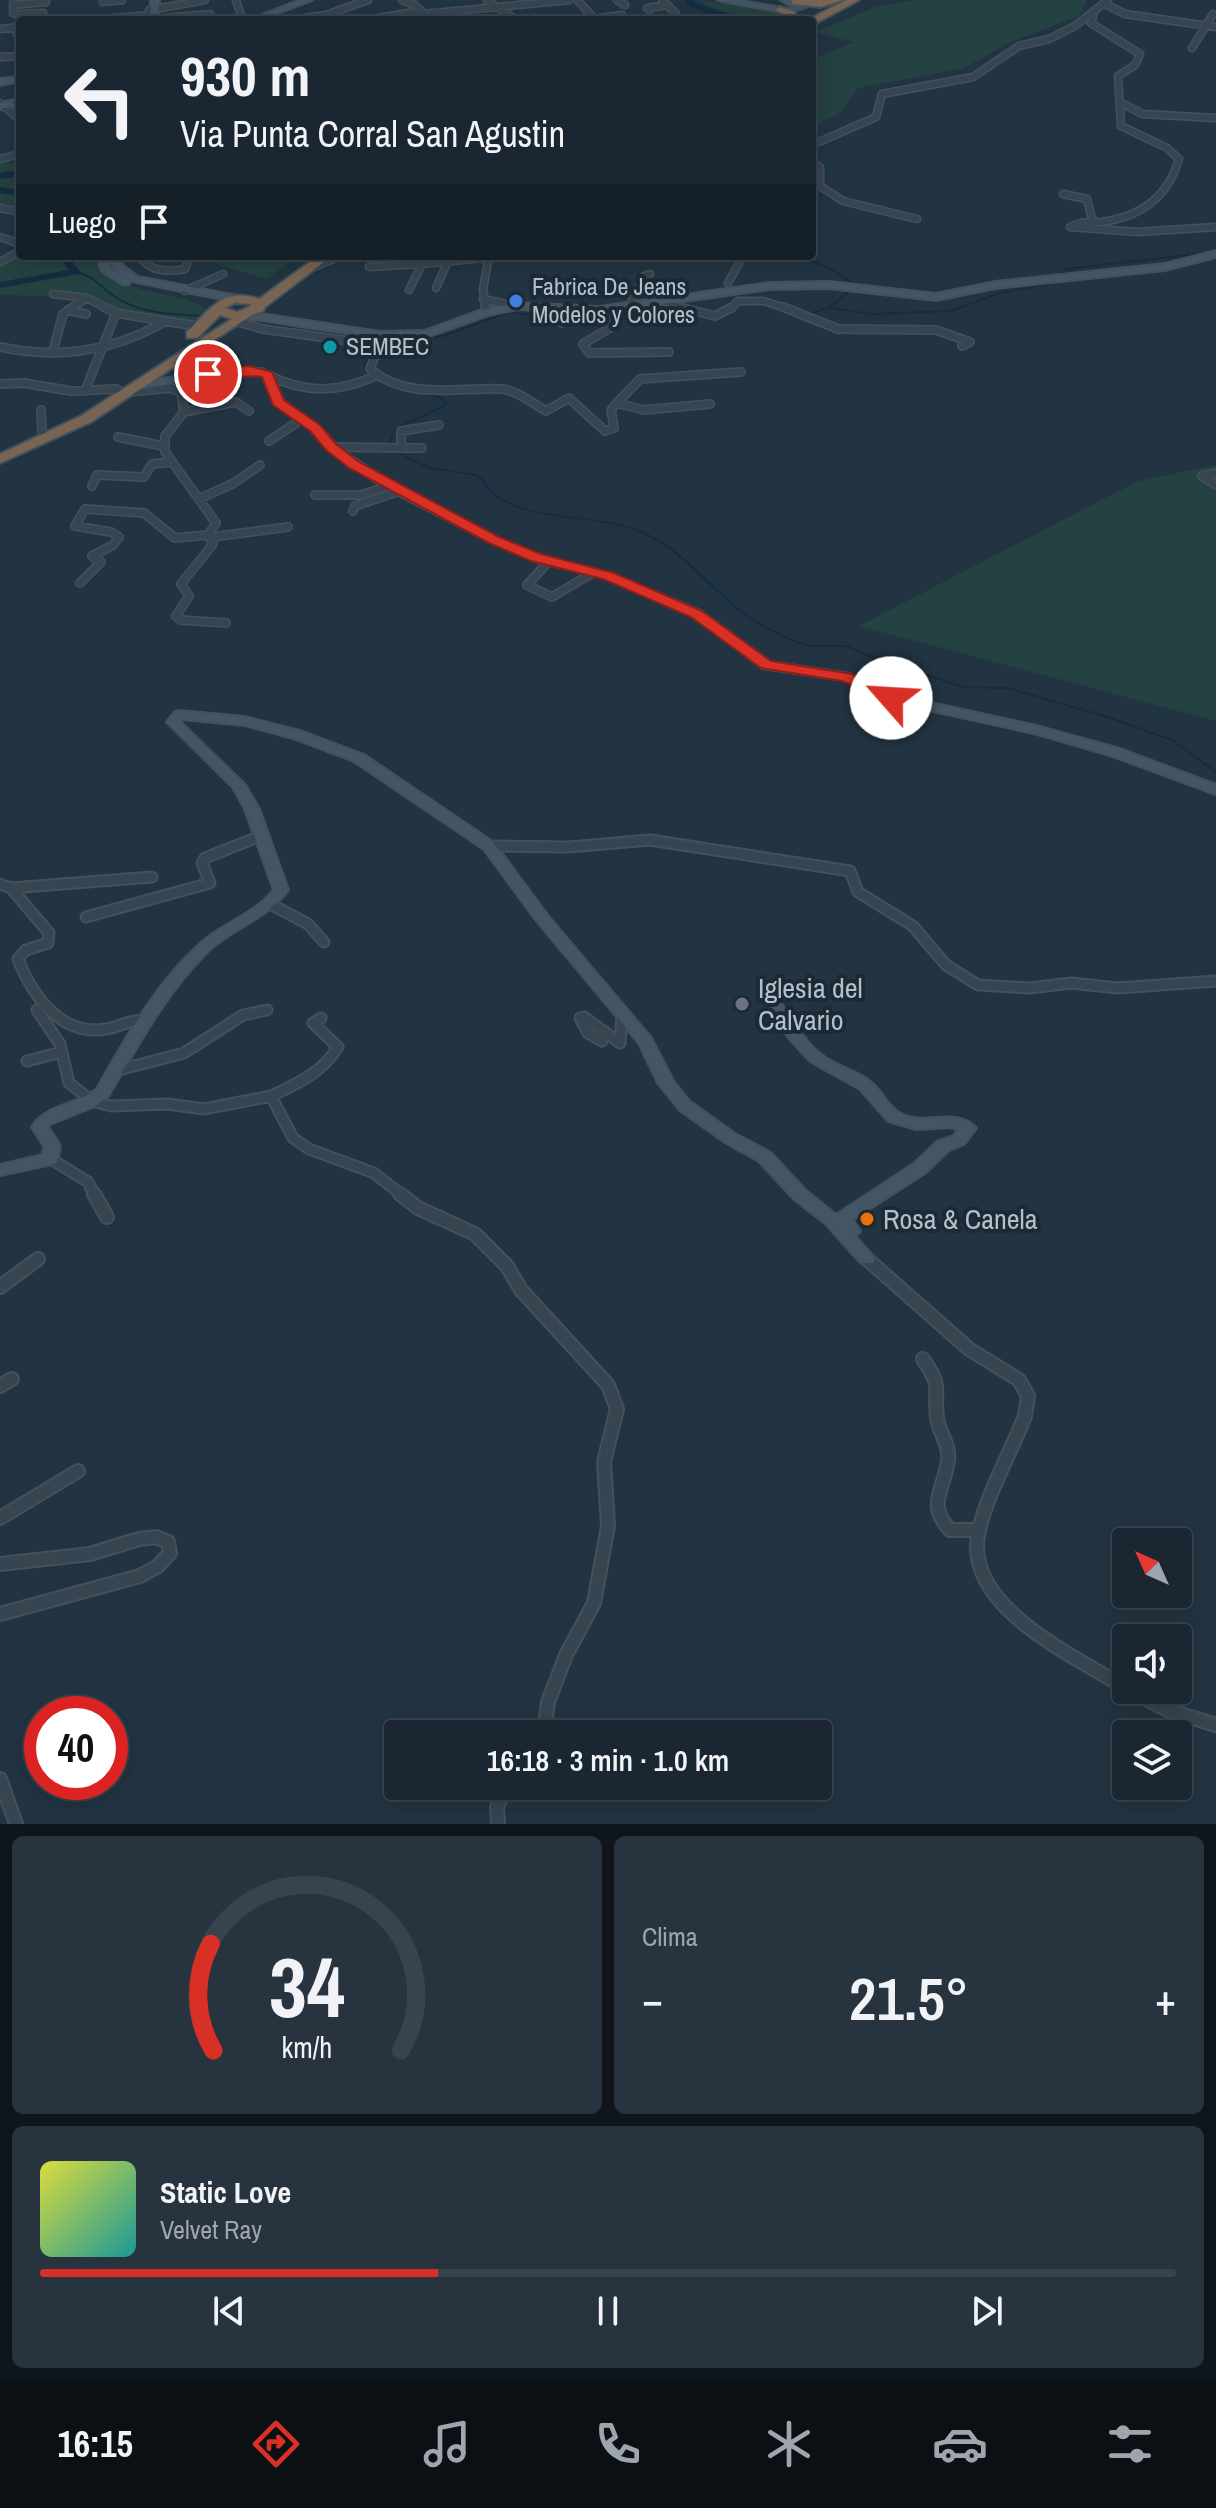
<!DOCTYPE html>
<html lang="es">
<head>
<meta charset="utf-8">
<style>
  body { margin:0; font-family:"Archivo Narrow",sans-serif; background:#27333e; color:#f1f3f6; height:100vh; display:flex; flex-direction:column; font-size:30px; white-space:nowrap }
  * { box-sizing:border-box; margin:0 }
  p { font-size:26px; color:#9fa5ac }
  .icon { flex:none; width:44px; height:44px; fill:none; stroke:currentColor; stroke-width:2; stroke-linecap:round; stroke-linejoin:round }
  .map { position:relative; height:1824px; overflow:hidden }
  .side { display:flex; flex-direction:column; gap:12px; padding:12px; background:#0e151c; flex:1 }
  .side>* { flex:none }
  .top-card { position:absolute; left:16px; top:16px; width:800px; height:244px; border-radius:8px; box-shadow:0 4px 20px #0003,0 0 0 2px #38444d; background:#1a2732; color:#f1f3f6; overflow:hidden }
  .needle { width:52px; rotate:315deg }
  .fabs { position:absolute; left:1112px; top:1528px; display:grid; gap:16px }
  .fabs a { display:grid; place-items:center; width:80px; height:80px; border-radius:8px; background:#1a2732; box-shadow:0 4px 20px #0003,0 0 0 2px #38444d; font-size:40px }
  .speed { position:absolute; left:24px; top:1696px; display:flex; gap:16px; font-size:40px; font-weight:700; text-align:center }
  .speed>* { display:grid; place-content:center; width:104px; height:104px; border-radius:50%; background:#1a2732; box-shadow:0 4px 20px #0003,0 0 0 2px #38444d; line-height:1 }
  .speed .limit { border:12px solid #d22; background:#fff; color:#111 }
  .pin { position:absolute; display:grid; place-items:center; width:68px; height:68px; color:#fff; margin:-34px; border:4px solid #fff; border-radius:50%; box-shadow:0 2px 8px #0007 }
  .me { position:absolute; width:88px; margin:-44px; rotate:296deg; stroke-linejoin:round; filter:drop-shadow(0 0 6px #0008) }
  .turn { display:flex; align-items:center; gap:28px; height:168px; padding:0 32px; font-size:36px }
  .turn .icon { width:104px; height:104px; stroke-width:2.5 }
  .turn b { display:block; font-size:56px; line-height:68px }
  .then { display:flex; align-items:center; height:76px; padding:0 32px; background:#0003; gap:16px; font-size:30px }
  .big { font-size:60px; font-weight:600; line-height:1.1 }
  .side .card { flex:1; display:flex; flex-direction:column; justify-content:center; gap:12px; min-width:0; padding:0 28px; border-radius:12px; background:#27333e }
  .side .dial { align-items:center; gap:0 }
  .dial svg { height:208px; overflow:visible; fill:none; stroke:#38444d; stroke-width:7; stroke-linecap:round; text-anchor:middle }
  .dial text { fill:#f1f3f6; stroke:none }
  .song { display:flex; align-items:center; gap:24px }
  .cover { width:96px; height:96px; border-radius:12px; background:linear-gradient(135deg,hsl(60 70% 55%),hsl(180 70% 35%)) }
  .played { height:8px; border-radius:4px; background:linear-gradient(90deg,#d93025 35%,#38444d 35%) }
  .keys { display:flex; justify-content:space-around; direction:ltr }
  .heat { display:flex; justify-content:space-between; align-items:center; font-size:44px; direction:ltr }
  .side .tiles { flex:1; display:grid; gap:12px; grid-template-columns:1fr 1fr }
  .card:last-child { grid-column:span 2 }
  .trip { position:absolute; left:384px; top:1720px; width:448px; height:80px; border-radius:8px; background:#1a2732; box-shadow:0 4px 20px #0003,0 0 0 2px #38444d; font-weight:600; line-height:80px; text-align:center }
  .tab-bar { display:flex; height:128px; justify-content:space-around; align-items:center; background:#0a1014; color:#9fa5ac }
  .tab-bar .icon { width:56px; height:56px }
  .tab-bar .active { color:#d93025 }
  .tab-bar b { font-size:36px; color:#f1f3f6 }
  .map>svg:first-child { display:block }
</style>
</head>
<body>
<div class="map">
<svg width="1216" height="1824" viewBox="0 0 1216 1824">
  <rect width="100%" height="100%" fill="#223442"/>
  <path fill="#244241" d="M699,0L773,9L786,18L737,20L733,13L713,10Z
    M915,0H1087L1079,16L1010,42L965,68L858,88L841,112L812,128V60L853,42L816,32L875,7Z
    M6,160L11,163L20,161V210L0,206V161Z
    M20,256H96C102,296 179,288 206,309L208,315L196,325L118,312L89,297L0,295V265Z
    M216,256H300L266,279L218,265Z
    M1216,465V721L859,626L1138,481Z"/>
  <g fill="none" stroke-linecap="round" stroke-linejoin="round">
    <path stroke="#142d41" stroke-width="2" d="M800,256L837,272L854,284
      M75,272C94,275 102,289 117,298C142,314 176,315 204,316
      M1058,276L1066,269L1207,253
      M744,298L765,297L785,304
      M724,307L738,299
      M830,307L849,291
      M808,314L828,308L871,314L950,311L1000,293L1060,282
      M610,315L650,306L705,317
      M558,318L604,317
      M260,321L303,331L402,340
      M408,340L443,336L509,312L552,317
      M390,346L397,340
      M368,375L364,364L374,355
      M388,445L397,428L448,404L439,397L400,388
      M395,451L429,468L477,475C485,481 489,492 497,497C543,525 605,511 652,537C695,560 723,606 767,628C779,634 794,642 807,645C826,649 845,640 860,653L963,687L1008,688L1104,716L1172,740L1216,772"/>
    <path fill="#142d41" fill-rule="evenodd" d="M686,0H694L693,2L697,4L725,12L735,20C725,20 696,10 686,5Z
      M20,170V176L0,179V173Z
      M0,187L20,190V196L0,193Z
      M58,256H68L80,272L78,274L0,288V282L69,270Z"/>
    <defs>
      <path id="street-far3" d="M14,0L13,13L31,20
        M402,0L415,5L431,20
        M487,0L516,20
        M577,0L596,20
        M617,0L625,5
        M662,0L676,14L669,20
        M236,1L243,20
        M103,2L122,0
        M1105,4L1125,14L1216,27
        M13,5L46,2
        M149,10L205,0
        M650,10L647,8L668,5
        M1094,13L1091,23L1140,54L1135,65L1118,76L1121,126L1167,148L1179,159C1168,197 1140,217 1101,222C1089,223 1080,221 1070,227L1137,232L1216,227
        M21,14L43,13
        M424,14L570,0
        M304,18L326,15L368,0
        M154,19L210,14
        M91,20L149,15
        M365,20L421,11
        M585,20L622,15
        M14,27L20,41
        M0,29L20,27
        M1192,48L1213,14
        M0,57L20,56
        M0,103L20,120
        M1121,103L1143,114L1216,118
        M812,145L876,117L882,94L973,77L1019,46L1049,39L1075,26L1108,0
        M0,159L20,154
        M812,162L820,167V186L843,201L917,219
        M1063,194L1087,199L1092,219L1097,222
        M0,208L20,212
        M0,237L20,244
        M140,256C149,272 169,272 185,269L190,256
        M0,262L20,251
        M314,267L340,256
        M369,267L422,264
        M728,283L743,256
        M436,288L448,261
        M409,290L422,264L482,258L488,261L483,290L486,309
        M185,291L223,274
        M53,294L87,298L108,309
        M483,299L517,306
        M664,301L684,309
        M630,304L644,276L650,274
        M70,309L87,298
        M731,309L738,301H764L788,309"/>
      <path id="street-far2" d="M104,307L116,313L202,327
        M485,307L486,312
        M679,307L715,316L732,307
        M783,307L838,329L936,330L970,342L962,346
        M68,310L86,314
        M555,310L557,320L562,323
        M599,310L613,320V326L583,344L589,353L669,352
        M235,321L263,329L379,345L370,369C408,401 459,387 502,389C516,390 534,404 546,411L569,398L605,431L614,428L611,410L617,403L644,410L710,404
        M0,347C59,360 114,351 166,321
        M53,351L63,314L73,307
        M376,356L403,343L406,335
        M268,375C305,394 340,393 377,375
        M0,384L24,383L71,391L117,389
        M85,391L116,313
        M617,403L640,379L741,372
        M41,410L42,431
        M184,412L236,402L249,411
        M118,437L163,446
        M269,441L302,419
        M331,447L401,448
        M422,448H401V431L439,425
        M1216,473L1202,476L1216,485
        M92,486L97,475L144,477L152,464L171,462
        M315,495H361L389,486
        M199,499L234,483L260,465
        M353,511L355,506L399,491
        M208,535L213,544L181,584L189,596L176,616L181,620L226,623
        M212,537L288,527
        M549,561L527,585L552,597L594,572
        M80,583L101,562L92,556L113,545L119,537L111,532L75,526L85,509L144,513L175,538L208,535L216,523L165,452V436L184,412L181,392L170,388L128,392"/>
      <path id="street-far1" d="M489,846L569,847L650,840L850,871L858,892L913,926L946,965L978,985L1030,988L1071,983L1118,988L1216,981
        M0,884L11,888L49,933L48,943L26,950L18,959C32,995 61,1037 106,1029C119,1027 129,1020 143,1020
        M11,888L152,877
        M272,905L308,924L324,942
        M86,917L210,883L202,863L205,858L263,835
        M37,1010L60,1044L69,1083L92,1101L111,1106L167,1104L204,1109L271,1096L293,1138L309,1149L374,1173L403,1196
        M602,1041L588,1033L580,1018L584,1017L620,1043L622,1015
        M27,1061L62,1052
        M115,1071L184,1053L243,1015L267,1010
        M271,1096C297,1084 323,1072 338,1047L313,1023L321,1018
        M51,1159L88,1182L95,1196"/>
      <path id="street" d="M94,1194L107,1217
        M400,1194L418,1208L475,1234L507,1266L521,1290L608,1385L617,1409L604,1462L608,1526L594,1603L566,1655L548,1702L544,1734
        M867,1259L969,1349L1019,1380L1028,1396L1025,1416C1011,1452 985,1498 978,1535C965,1608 1075,1656 1126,1688
        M0,1287L38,1259
        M923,1359C944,1390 933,1387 937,1418C939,1433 950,1444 948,1460C944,1491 926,1504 950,1530H979
        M0,1386L12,1379
        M0,1518L78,1471
        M0,1564L90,1554L139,1539L156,1537L168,1542L170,1553L158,1566L140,1576L0,1614
        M1128,1690L1168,1710L1216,1725
        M0,1779L16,1824
        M498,1824L497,1807L506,1786"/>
      <path id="secondary" d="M151,0H159L158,20H150Z
        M301,0H312L260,20H249Z
        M718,0H736L787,9L794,7L781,0H792L806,7L787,13Z
        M20,77V81L0,85V79Z
        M20,99V105L0,109V103Z
        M1216,251V257L1165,270L995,288L936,300L829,288L769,289L599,313L517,309L488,315L426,337L380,338L247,318L242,315L247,312L380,332L425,331L482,310L517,303L599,307L769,283L829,282L936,294L995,282L1165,264Z
        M97,256H107L109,268L129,280V284H123L102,271Z
        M110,256H120L122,265L138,277L237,296L242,299L237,302L132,281L114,268Z
        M262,369L273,375L283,400L319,426L341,450L393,484L498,538L540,556L612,574L701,611L770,662L850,674L895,695L1036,726L1120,749L1216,785V794L1110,755L1034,733L887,701L843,680L762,668L693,617L604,578L532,560L490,542L385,488L333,454L311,430L274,404L263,377L260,375L208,377L136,390L131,387L136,384L208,371Z
        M179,711L245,717L303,732L364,755L494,843L547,915L651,1038L673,1081L690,1102L735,1134L771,1153L805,1190L836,1215L914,1164L937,1142L954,1136L958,1130L952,1127L916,1129L888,1121L860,1089L810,1061L789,1038L770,1008L772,1005H782C793,1022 804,1041 820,1054C834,1066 855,1070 869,1081C881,1089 887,1106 899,1113C923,1128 955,1106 976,1128L964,1144L949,1150L926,1172L852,1220L860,1231L855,1236L875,1259L873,1263H861L826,1224L793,1198L759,1161L725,1142L680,1110L658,1083L639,1043L537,921L484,849L354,761L293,738L245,725L182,719L180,722L245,785L259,809L288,890C266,920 231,928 206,953C164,995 138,1046 108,1096L97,1105L50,1124L48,1127L60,1146L57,1163L0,1175V1165L43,1155L44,1146L32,1127C45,1105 78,1105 97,1089C126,1038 156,983 200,944C223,923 254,915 274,890L245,809L233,787L167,722L175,712Z"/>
      <path id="highway" d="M792,0H843L820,7L792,4Z
        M846,0H859L816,23L808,20Z
        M780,7L795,12L798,20H788L787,16L775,10Z
        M318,256H332L265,307L263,311L252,315L91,422L0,463V454L81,416L232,319L220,315L197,338H187V332C211,309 222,287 259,299ZM235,303L250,304L251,306L237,312L225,308Z"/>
    </defs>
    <use href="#street-far3" stroke="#43515d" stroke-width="9"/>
    <use href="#street-far2" stroke="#43515d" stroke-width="10"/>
    <use href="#street-far1" stroke="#43515d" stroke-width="13"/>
    <use href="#street" stroke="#43515d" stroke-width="16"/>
    <use href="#secondary" stroke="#43515d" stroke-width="4"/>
    <use href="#highway" stroke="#42505c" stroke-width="4"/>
    <use href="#street-far3" stroke="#374551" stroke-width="6"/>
    <use href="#street-far2" stroke="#374551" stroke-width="7"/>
    <use href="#street-far1" stroke="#374551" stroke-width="9"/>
    <use href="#street" stroke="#374551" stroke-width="12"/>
    <use href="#secondary" fill="#445564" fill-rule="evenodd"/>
    <use href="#highway" fill="#786453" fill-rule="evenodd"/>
  </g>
  <path fill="#d93025" stroke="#8d1f18" stroke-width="2" d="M249,366L272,372L284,400L320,425L336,444L359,462L499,537L541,554L614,573L702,611L771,661L852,674L899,698L891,702L842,681L761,668L691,617L603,579L531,561L489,543L349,468L326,450L310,431L273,405L262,377C244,373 216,384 202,374L208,370Z"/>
  <circle fill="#3f7fe0" stroke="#1c2a36" stroke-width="3" cx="516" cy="301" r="8"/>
  <circle fill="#0f9aa8" stroke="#1c2a36" stroke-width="3" cx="330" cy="347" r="8"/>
  <circle fill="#6b7280" stroke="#1c2a36" stroke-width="3" cx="742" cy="1004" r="8"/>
  <circle fill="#e8710a" stroke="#1c2a36" stroke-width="3" cx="867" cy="1219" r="8"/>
  <g text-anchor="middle" stroke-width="8" stroke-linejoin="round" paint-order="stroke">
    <g font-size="24" fill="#b3c0cc" stroke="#1c2a36" text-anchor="start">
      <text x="532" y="295">Fabrica De Jeans<tspan x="532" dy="28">Modelos y Colores</tspan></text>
      <text x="346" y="355">SEMBEC</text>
    </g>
    <g font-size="28" fill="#b3c0cc" stroke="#1c2a36" text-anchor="start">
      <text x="758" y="998">Iglesia del<tspan x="758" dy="32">Calvario</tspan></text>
      <text x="883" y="1229">Rosa &amp; Canela</text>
    </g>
  </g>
</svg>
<div class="fabs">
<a><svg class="needle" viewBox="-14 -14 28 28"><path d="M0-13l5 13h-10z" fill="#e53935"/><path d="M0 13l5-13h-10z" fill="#9fa5ac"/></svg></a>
<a><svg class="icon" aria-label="sound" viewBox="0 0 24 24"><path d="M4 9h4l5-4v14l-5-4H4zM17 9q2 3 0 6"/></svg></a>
<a><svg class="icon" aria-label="layers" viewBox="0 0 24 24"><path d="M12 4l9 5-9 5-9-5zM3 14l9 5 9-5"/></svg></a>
</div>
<div class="speed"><div class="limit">40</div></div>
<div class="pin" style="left:208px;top:374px;background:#d93025"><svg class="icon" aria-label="arrive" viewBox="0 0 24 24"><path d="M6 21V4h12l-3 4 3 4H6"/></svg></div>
<svg class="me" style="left:891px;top:698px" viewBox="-20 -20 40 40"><circle r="19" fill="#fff"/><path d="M0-13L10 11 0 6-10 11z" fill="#d93025"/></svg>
<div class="trip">16:18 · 3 min · 1.0 km</div>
<div class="top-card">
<div class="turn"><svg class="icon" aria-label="left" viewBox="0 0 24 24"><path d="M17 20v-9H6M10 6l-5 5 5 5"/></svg><div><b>930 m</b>Via Punta Corral San Agustin</div></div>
<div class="then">Luego<svg class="icon" aria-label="arrive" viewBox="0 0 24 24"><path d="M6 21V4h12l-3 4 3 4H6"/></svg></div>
</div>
</div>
<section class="side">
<div class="tiles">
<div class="card dial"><svg viewBox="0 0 100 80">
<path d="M14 69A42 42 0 1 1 86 69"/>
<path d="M14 69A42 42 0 0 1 13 28" stroke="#d93025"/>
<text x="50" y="56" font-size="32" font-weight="700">34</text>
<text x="50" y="72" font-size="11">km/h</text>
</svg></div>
<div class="card"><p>Clima</p>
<div class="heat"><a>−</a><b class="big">21.5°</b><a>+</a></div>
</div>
<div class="card">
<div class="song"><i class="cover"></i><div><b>Static Love</b><p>Velvet Ray</p></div></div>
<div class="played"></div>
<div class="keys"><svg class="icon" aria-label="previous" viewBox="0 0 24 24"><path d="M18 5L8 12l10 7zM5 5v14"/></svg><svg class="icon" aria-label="pause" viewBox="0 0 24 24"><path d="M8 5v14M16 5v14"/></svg><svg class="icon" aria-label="next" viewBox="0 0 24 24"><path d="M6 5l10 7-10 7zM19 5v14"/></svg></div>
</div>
</div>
</section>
<nav class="tab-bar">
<b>16:15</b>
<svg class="icon active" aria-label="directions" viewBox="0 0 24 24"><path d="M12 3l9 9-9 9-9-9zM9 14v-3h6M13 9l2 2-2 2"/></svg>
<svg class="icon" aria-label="music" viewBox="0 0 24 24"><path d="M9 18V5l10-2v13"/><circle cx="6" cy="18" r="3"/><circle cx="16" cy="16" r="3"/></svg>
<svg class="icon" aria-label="phone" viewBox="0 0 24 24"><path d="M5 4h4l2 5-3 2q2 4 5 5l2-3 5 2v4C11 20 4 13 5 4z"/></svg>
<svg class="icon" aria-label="climate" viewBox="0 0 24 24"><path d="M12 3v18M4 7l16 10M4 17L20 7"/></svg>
<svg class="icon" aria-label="car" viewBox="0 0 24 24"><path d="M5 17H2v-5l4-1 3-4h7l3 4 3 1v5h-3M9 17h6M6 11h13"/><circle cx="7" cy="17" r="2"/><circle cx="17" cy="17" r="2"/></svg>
<svg class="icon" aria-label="filters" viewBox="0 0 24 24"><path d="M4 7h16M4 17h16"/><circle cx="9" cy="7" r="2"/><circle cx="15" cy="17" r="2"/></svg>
</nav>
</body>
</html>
